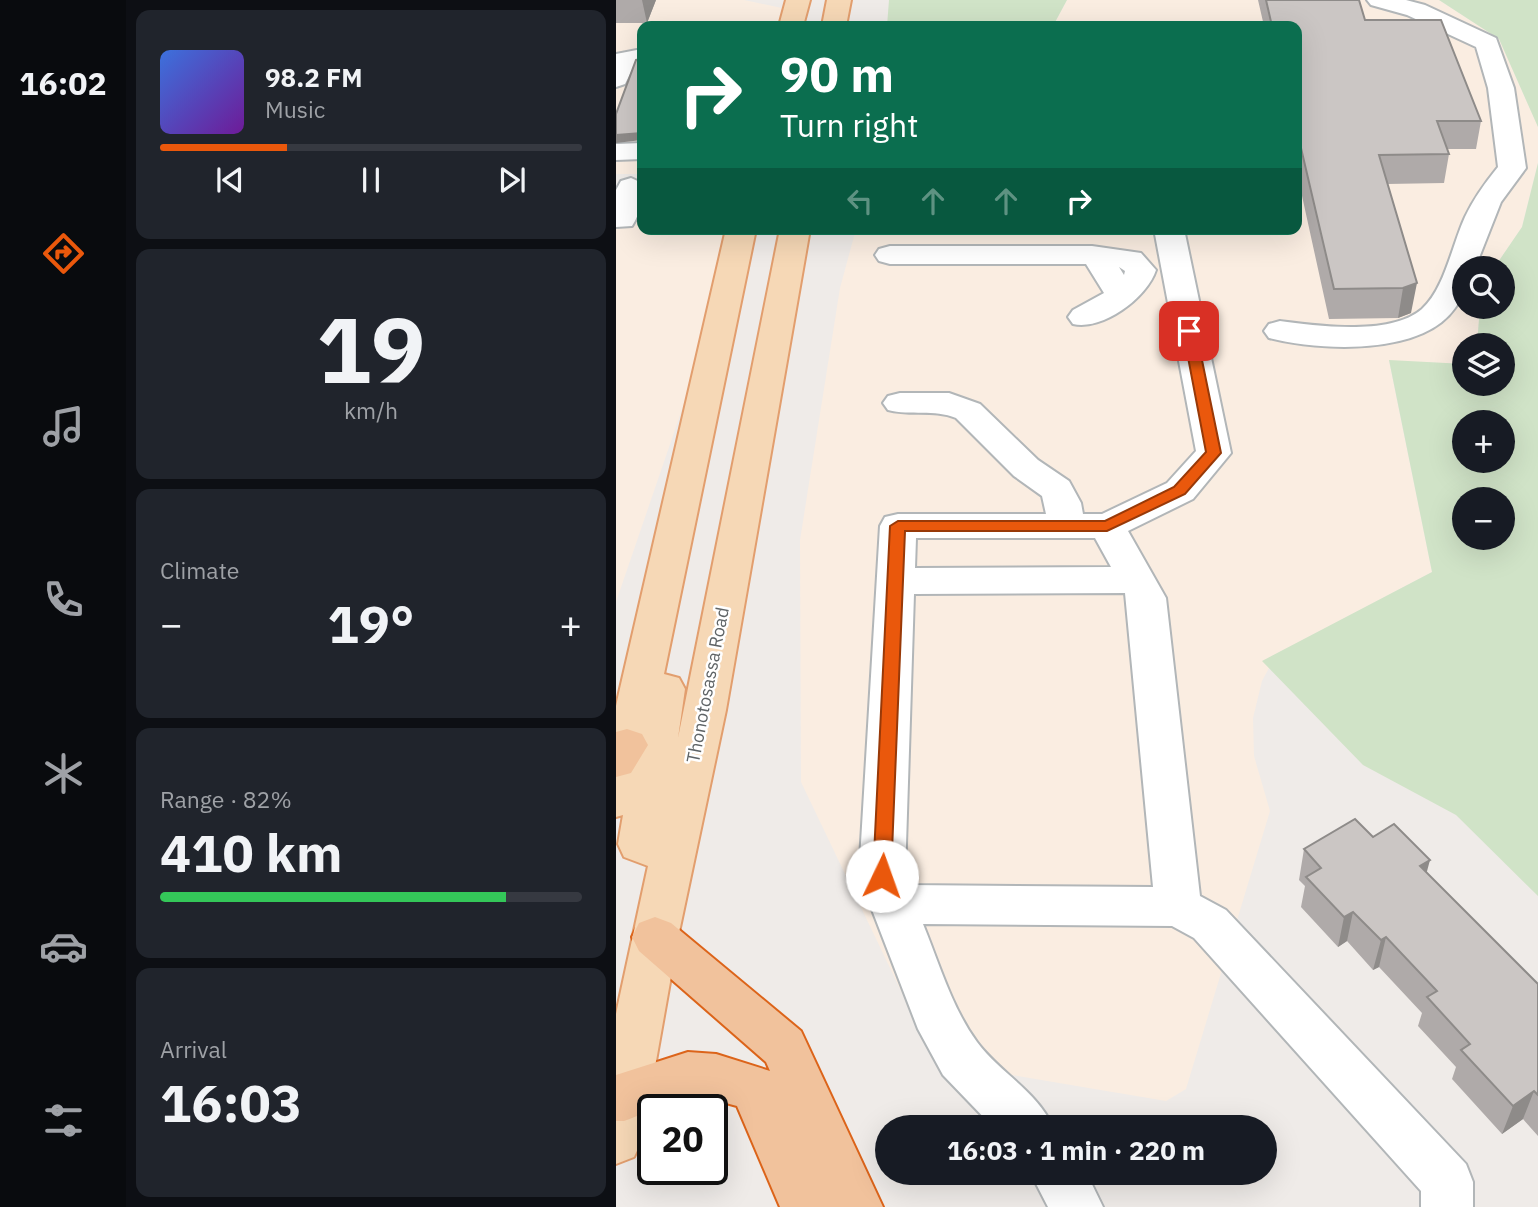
<!DOCTYPE html>
<html lang="en">
<head>
<meta charset="utf-8">
<style>
  body { margin:0; font-family:"IBM Plex Sans",sans-serif; background:#20242c; color:#f1f3f6; height:100vh; display:flex; flex-direction:column; font-size:26px; white-space:nowrap }
  * { box-sizing:border-box; margin:0 }
  p { font-size:23px; color:#9ea1a6 }
  .icon { flex:none; width:38px; height:38px; fill:none; stroke:currentColor; stroke-width:2; stroke-linecap:round; stroke-linejoin:round }
  .map { position:relative; flex:1; overflow:hidden }
  .drawer { display:flex; flex-direction:column; gap:10px; padding:10px; background:#0d0f14; width:490px }
  .drawer>* { flex:none }
  .top-card { position:absolute; left:21px; top:21px; width:665px; height:214px; border-radius:14px; box-shadow:0 7px 28px #0002; background:#0b6e4f; color:#fff; overflow:hidden }
  .tools { position:absolute; left:836px; top:256px; display:grid; gap:14px }
  .tools a { display:grid; place-items:center; width:63px; height:63px; border-radius:50%; background:#171b24; box-shadow:0 7px 28px #0002; font-size:35px }
  .speed { position:absolute; left:21px; top:1094px; display:flex; gap:14px; font-size:35px; font-weight:700; text-align:center }
  .speed>* { display:grid; place-content:center; width:91px; height:91px; border-radius:50%; background:#171b24; box-shadow:0 7px 28px #0002; line-height:1 }
  .speed .limit { border:4px solid #111; border-radius:10px; background:#fff; color:#111 }
  .pin { position:absolute; display:grid; place-items:center; width:60px; height:60px; color:#fff; margin:-30px; border-radius:14px; box-shadow:0 4px 10px #0006 }
  .me { position:absolute; width:77px; margin:-38px; rotate:3deg; stroke-linejoin:round; filter:drop-shadow(0 0 5px #0008) }
  .turn { display:flex; align-items:center; gap:24px; height:147px; padding:0 28px; font-size:32px }
  .turn .icon { width:91px; height:91px; stroke-width:2.5 }
  .turn b { display:block; font-size:49px; line-height:60px }
  .lanes { display:flex; align-items:center; height:66px; padding:0 28px; background:#0003; justify-content:center; gap:35px; direction:ltr }
  .lanes .off { opacity:.35 }
  .big { font-size:52px; font-weight:800; line-height:1.1 }
  .drawer .widget { flex:1; display:flex; flex-direction:column; justify-content:center; gap:10px; min-width:0; padding:0 24px; border-radius:14px; background:#20242c }
  .drawer .dial { align-items:center; gap:0 }
  .dial b { font-size:91px; line-height:1 }
  .song { display:flex; align-items:center; gap:21px }
  .cover { width:84px; height:84px; border-radius:10px; background:linear-gradient(135deg,hsl(220 70% 55%),hsl(280 70% 35%)) }
  .played { height:7px; border-radius:4px; background:linear-gradient(90deg,#ea580c 30%,#363941 30%) }
  .keys { display:flex; justify-content:space-around; direction:ltr }
  .heat { display:flex; justify-content:space-between; align-items:center; font-size:38px; direction:ltr }
  .charge { height:10px; border-radius:5px; background:linear-gradient(90deg,#34c759 82%,#363941 0) }
  .trip { position:absolute; left:259px; top:1115px; width:402px; height:70px; border-radius:35px; background:#171b24; box-shadow:0 7px 28px #0002; font-weight:800; line-height:70px; text-align:center }
  main { display:flex; flex:1; min-height:0 }
  .dock { display:flex; flex-direction:column; width:126px; justify-content:space-around; align-items:center; background:#090b0e; color:#9ea1a6 }
  .dock .icon { width:49px; height:49px }
  .dock .selected { color:#ea580c }
  .dock b { font-size:32px; color:#f1f3f6 }
  .map>svg:first-child { display:block }
</style>
</head>
<body>
<main>
<nav class="dock">
<b>16:02</b>
<svg class="icon selected" aria-label="directions" viewBox="0 0 24 24"><path d="M12 3l9 9-9 9-9-9zM9 14v-3h6M13 9l2 2-2 2"/></svg>
<svg class="icon" aria-label="music" viewBox="0 0 24 24"><path d="M9 18V5l10-2v13"/><circle cx="6" cy="18" r="3"/><circle cx="16" cy="16" r="3"/></svg>
<svg class="icon" aria-label="phone" viewBox="0 0 24 24"><path d="M5 4h4l2 5-3 2q2 4 5 5l2-3 5 2v4C11 20 4 13 5 4z"/></svg>
<svg class="icon" aria-label="climate" viewBox="0 0 24 24"><path d="M12 3v18M4 7l16 10M4 17L20 7"/></svg>
<svg class="icon" aria-label="car" viewBox="0 0 24 24"><path d="M5 17H2v-5l4-1 3-4h7l3 4 3 1v5h-3M9 17h6M6 11h13"/><circle cx="7" cy="17" r="2"/><circle cx="17" cy="17" r="2"/></svg>
<svg class="icon" aria-label="filters" viewBox="0 0 24 24"><path d="M4 7h16M4 17h16"/><circle cx="9" cy="7" r="2"/><circle cx="15" cy="17" r="2"/></svg>
</nav>
<section class="drawer">
<div class="widget">
<div class="song"><i class="cover"></i><div><b>98.2 FM</b><p>Music</p></div></div>
<div class="played"></div>
<div class="keys"><svg class="icon" aria-label="previous" viewBox="0 0 24 24"><path d="M18 5L8 12l10 7zM5 5v14"/></svg><svg class="icon" aria-label="pause" viewBox="0 0 24 24"><path d="M8 5v14M16 5v14"/></svg><svg class="icon" aria-label="next" viewBox="0 0 24 24"><path d="M6 5l10 7-10 7zM19 5v14"/></svg></div>
</div>
<div class="widget dial"><b>19</b><p>km/h</p></div>
<div class="widget"><p>Climate</p>
<div class="heat"><a>−</a><b class="big">19°</b><a>+</a></div>
</div>
<div class="widget"><p>Range · 82%</p><b class="big">410 km</b><div class="charge"></div></div>
<div class="widget"><p>Arrival</p><b class="big">16:03</b></div>
</section>
<div class="map">
<svg width="922" height="1207" viewBox="0 0 922 1207">
  <rect width="100%" height="100%" fill="#efebe8"/>
  <path fill="#faede1" d="M0,0H128L166,8L163,26H26V174H0Z
    M451,0H823L883,39L922,127V163L906,227L878,268H849V306H864L861,345H849V364L773,361L816,572L647,661L653,668L646,681L637,718L638,756L654,811L570,1089L550,1101L319,1062L185,782L184,540L224,288L240,229H681V26H437Z
    M0,188H26V229H111L76,380L0,602Z"/>
  <path fill="#d0e3c7" fill-rule="evenodd" d="M273,0H451L437,26H271Z
    M823,0H922V127L883,39Z
    M922,163V896L840,815L747,765L646,661L816,572L773,360L849,364V383H887V345H861L864,306H887V268H878L906,227ZM849,422H887V460H849ZM849,499H887V537H849Z"/>
  <g fill="none" stroke-linecap="round" stroke-linejoin="round">
    <defs>
      <path id="minor" d="M751,0H790L809,5L880,38L898,88L910,168L885,202L859,268H849C849,275 850,282 849,289C848,296 843,302 839,308C806,356 704,351 653,338L648,331L653,324L664,321C702,326 775,336 806,309C829,288 836,245 849,217C858,198 869,183 882,167L872,88L860,47L791,15L755,5Z
        M26,49V65L18,66L9,84L0,87V54Z
        M26,143V159L0,160V144Z
        M15,178L26,183C26,198 25,213 16,226L0,227V190L5,181Z
        M538,229H568L615,453L577,499L512,531L550,598L584,896L610,910L850,1164L857,1182V1207H805V1191L578,938L556,926L307,924C323,963 336,1008 361,1042C384,1073 421,1091 437,1127H377L327,1075L302,1029L243,876L264,526L269,517L282,514H430L426,496L398,476L340,418C318,409 295,416 272,410L267,403L272,396L284,393H333L364,404L422,460L453,481L465,503L467,514H486L551,483L580,451ZM300,538H479L495,567L299,568ZM509,593L537,887L292,885L289,876L298,594Z
        M274,246H476L525,253L540,270C531,298 486,331 457,324L452,317L457,310L488,293L470,264H274L263,261L259,255L263,249ZM503,267L509,271L508,275Z
        M414,1172H470L487,1207H432Z"/>
      <path id="major" d="M170,0H194L187,26H163Z
        M211,0H235L230,26H206Z
        M110,229H140L48,674L63,678L69,689L62,738L164,229H194L110,710L62,937L26,1140L18,1157L0,1164V1014L32,866L8,857L2,844L7,815L0,817V706Z"/>
      <path id="highway" d="M11,729L26,734L32,745L15,773L0,777V732Z
        M39,917L55,923L185,1031L267,1207H164L121,1106C71,1091 53,1104 8,1121H0V1075L72,1052L100,1054L154,1071L150,1062L23,951L16,937L23,923Z"/>
    </defs>
    <use href="#minor" stroke="#b2b6b8" stroke-width="4"/>
    <use href="#major" stroke="#e29e6e" stroke-width="4"/>
    <use href="#highway" stroke="#dc641a" stroke-width="4"/>
    <use href="#minor" fill="#fff" fill-rule="evenodd"/>
    <use href="#major" fill="#f6d8b6" fill-rule="evenodd"/>
    <use href="#highway" fill="#f1c29c" fill-rule="evenodd"/>
  </g>
  <path fill="#afaaa9" d="M0,0H40L31,23H0Z
    M642,0H743L749,20L865,121L860,149H831L833,154L828,183L771,184L795,313L782,318L713,319L681,173V26H648Z
    M757,837L811,873L922,984V1136L907,1119L886,1134L836,1079L840,1067L802,1026L806,1013L763,967L757,970L731,941L722,947L685,907L689,886L683,880L688,849Z"/>
  <path fill="#8e8b89" d="M26,0H40L31,23Z
    M24,132L26,140L0,143V135Z
    M801,283L795,313L782,318L787,288Z
    M814,860L806,890L804,866Z
    M737,912L731,941L722,947L728,917Z
    M770,937L763,967L757,970L765,940Z
    M918,1091L907,1119L886,1134L897,1106Z"/>
  <path fill="#cbc6c4" stroke="#8e8b89" stroke-width="2" d="M650,0H743L749,20H825L865,121H821L833,154L763,155L801,283L787,288L718,289L681,131V26H656Z
    M26,59V133L0,135V114L20,60Z
    M739,819L757,837L778,824L814,860L804,866L922,984V1095L918,1091L897,1106L845,1050L854,1044L811,997L821,991L770,937L765,940L737,912L728,917L690,877L705,868L688,849Z"/>
  <path fill="#ea580c" stroke="#983908" stroke-width="2" d="M573,327L580,331L605,453L569,494L491,531H289L275,876L272,881H259L257,876L274,526L282,521H489L558,487L590,452L567,331Z"/>
  <g text-anchor="middle" stroke-width="5" stroke-linejoin="round" paint-order="stroke">
    <g font-size="18" fill="#5f6466" stroke="#fff">
      <text transform="translate(92 685) rotate(-79)" y="6">Thonotosassa Road</text>
    </g>
  </g>
</svg>
<div class="tools">
<a><svg class="icon" aria-label="search" viewBox="0 0 24 24"><circle cx="10" cy="10" r="6"/><path d="M15 15l6 6"/></svg></a>
<a><svg class="icon" aria-label="layers" viewBox="0 0 24 24"><path d="M12 4l9 5-9 5-9-5zM3 14l9 5 9-5"/></svg></a>
<a>+</a>
<a>−</a>
</div>
<div class="speed"><div class="limit">20</div></div>
<div class="pin" style="left:573px;top:331px;background:#d93025"><svg class="icon" aria-label="arrive" viewBox="0 0 24 24"><path d="M6 21V4h12l-3 4 3 4H6"/></svg></div>
<svg class="me" style="left:266px;top:876px" viewBox="-20 -20 40 40"><circle r="19" fill="#fff"/><path d="M0-13L10 11 0 6-10 11z" fill="#ea580c"/></svg>
<div class="trip">16:03 · 1 min · 220 m</div>
<div class="top-card">
<div class="turn"><svg class="icon" aria-label="right" viewBox="0 0 24 24"><path d="M7 20v-9h11M14 6l5 5-5 5"/></svg><div><b>90 m</b>Turn right</div></div>
<div class="lanes"><svg class="icon off" aria-label="left" viewBox="0 0 24 24"><path d="M17 20v-9H6M10 6l-5 5 5 5"/></svg><svg class="icon off" aria-label="ahead" viewBox="0 0 24 24"><path d="M12 20V5M6 11l6-6 6 6"/></svg><svg class="icon off" aria-label="ahead" viewBox="0 0 24 24"><path d="M12 20V5M6 11l6-6 6 6"/></svg><svg class="icon" aria-label="right" viewBox="0 0 24 24"><path d="M7 20v-9h11M14 6l5 5-5 5"/></svg></div>
</div>
</div>
</main>
</body>
</html>
